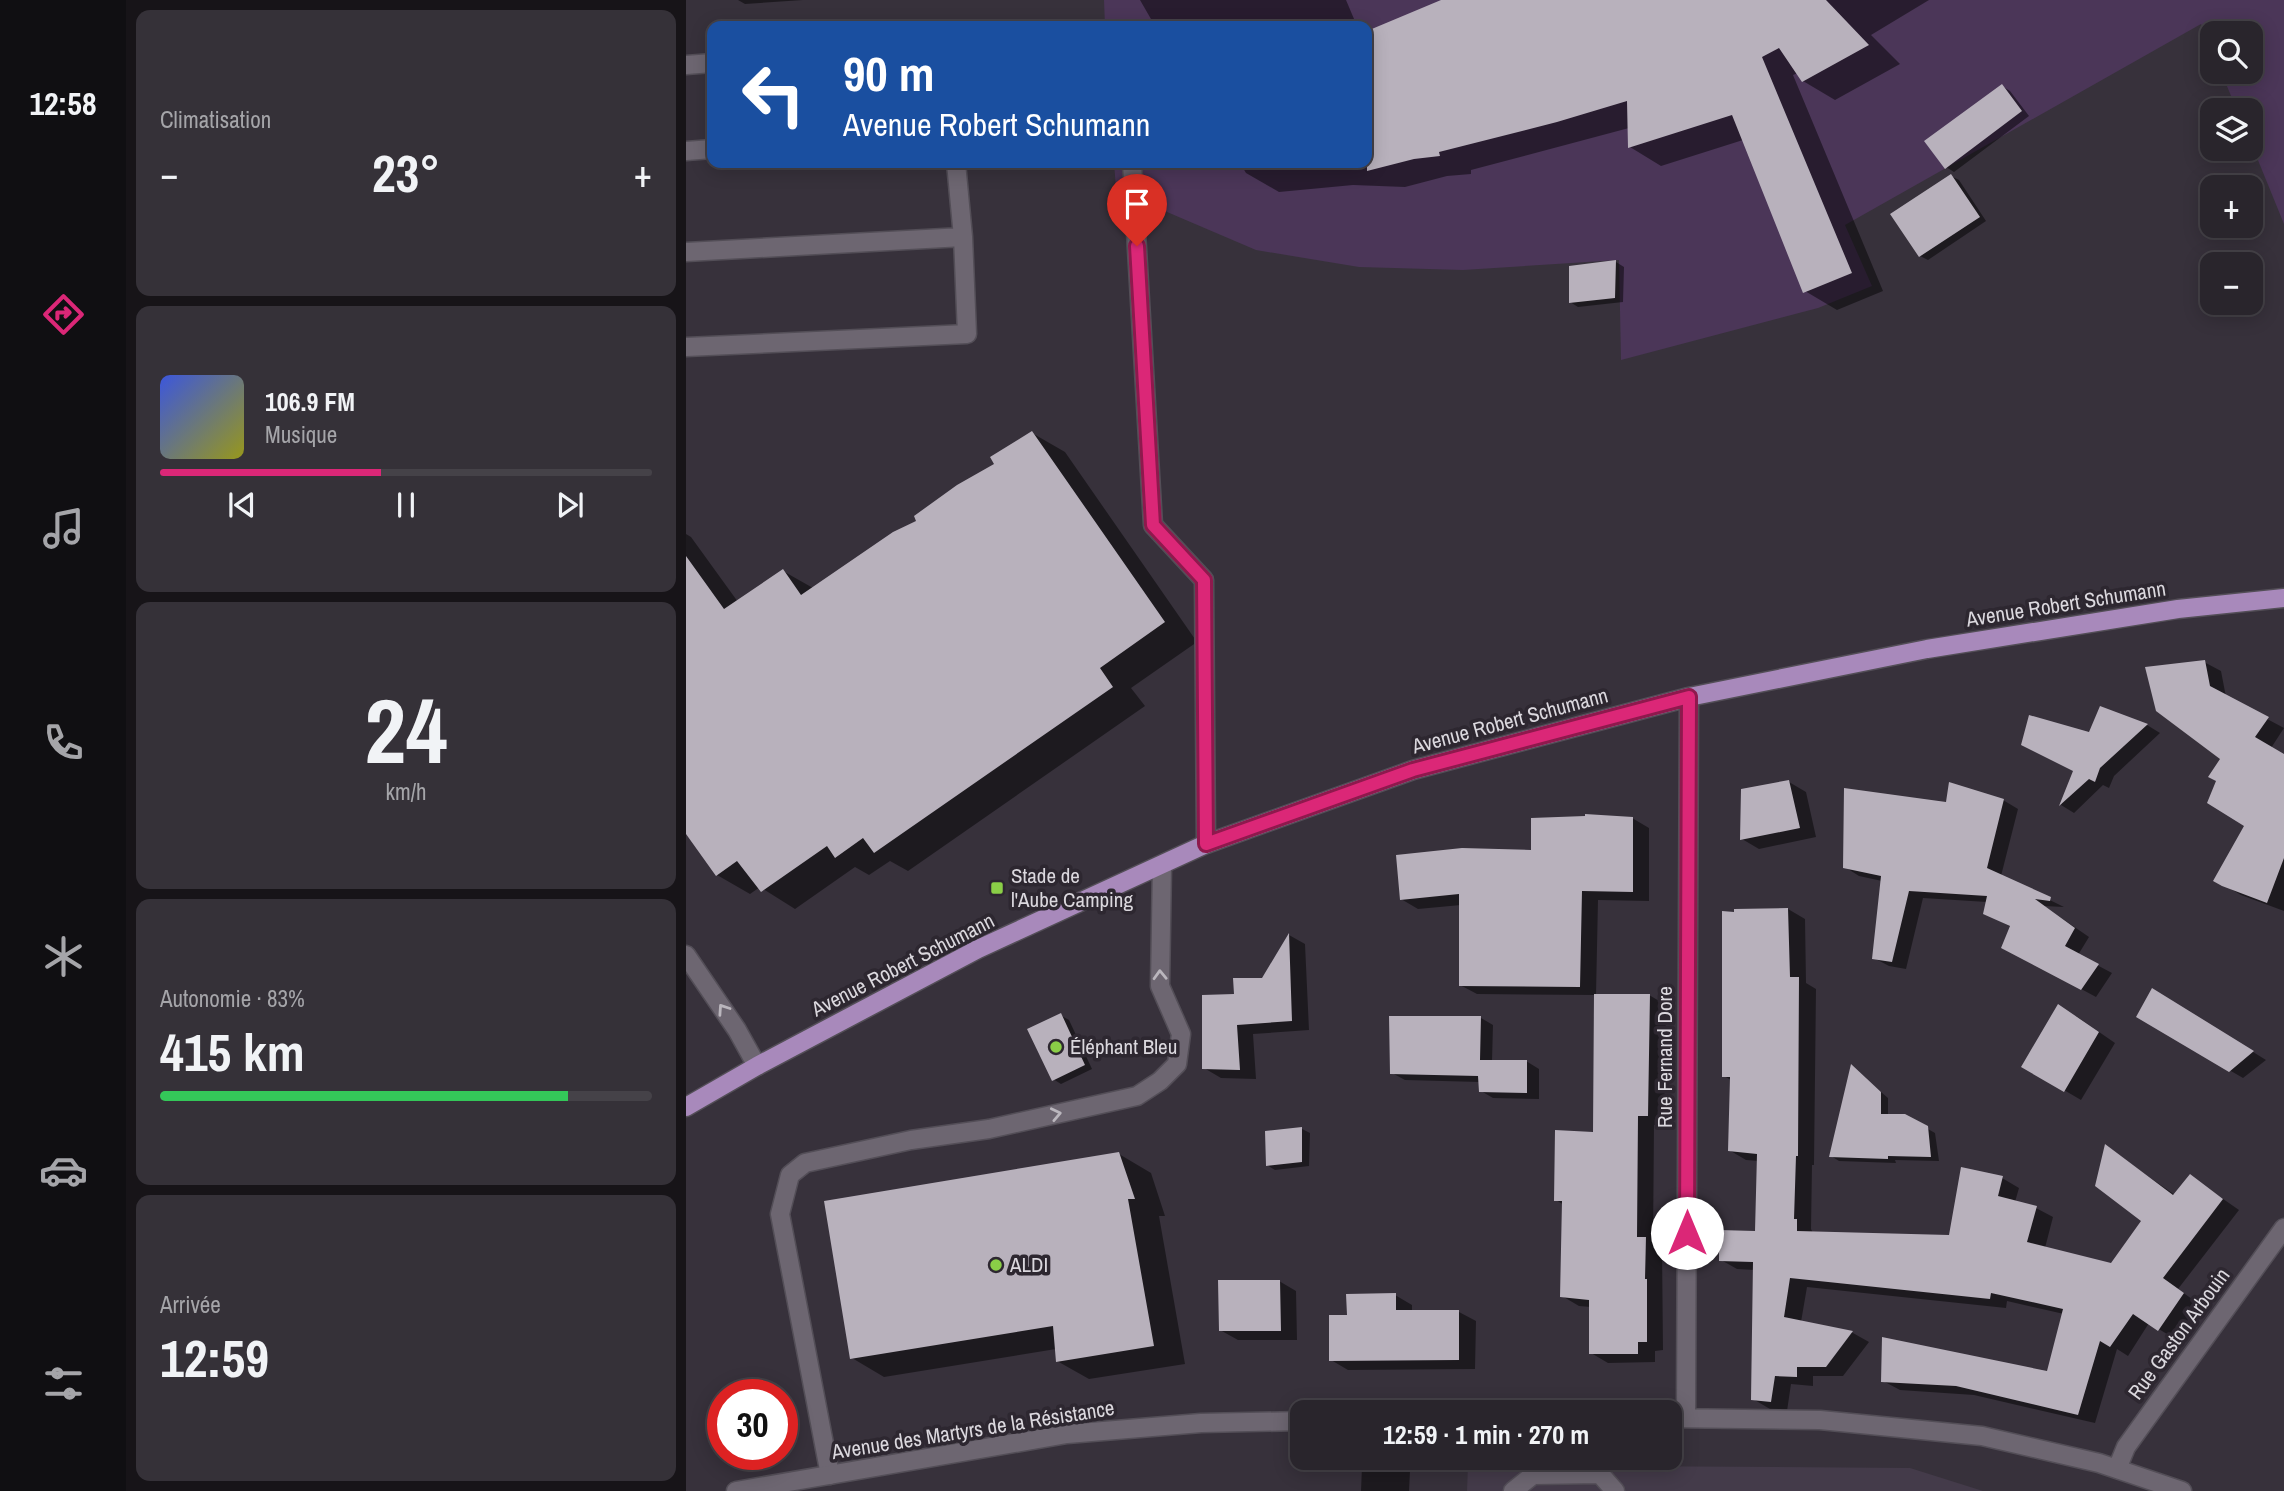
<!DOCTYPE html>
<html lang="fr">
<head>
<meta charset="utf-8">
<style>
  body { margin:0; font-family:"Archivo Narrow",sans-serif; background:#353138; color:#f1f3f6; height:100vh; display:flex; flex-direction:column; font-size:26px; white-space:nowrap }
  * { box-sizing:border-box; margin:0 }
  p { font-size:23px; color:#a5a5a9 }
  .icon { flex:none; width:38px; height:38px; fill:none; stroke:currentColor; stroke-width:2; stroke-linecap:round; stroke-linejoin:round }
  .map { position:relative; flex:1; overflow:hidden }
  .side { display:flex; flex-direction:column; gap:10px; padding:10px; background:#171418; width:560px }
  .side>* { flex:none }
  .hud { position:absolute; left:21px; top:21px; width:665px; height:147px; border-radius:14px; box-shadow:0 4px 18px #0003,0 0 0 2px #454248; background:#1a4fa0; color:#fff; overflow:hidden }
  .tools { position:absolute; left:1514px; top:21px; display:grid; gap:14px }
  .tools a { display:grid; place-items:center; width:63px; height:63px; border-radius:14px; background:#29252c; box-shadow:0 4px 18px #0003,0 0 0 2px #454248; font-size:35px }
  .speed { position:absolute; left:21px; top:1379px; display:flex; gap:14px; font-size:35px; font-weight:700; text-align:center }
  .speed>* { display:grid; place-content:center; width:91px; height:91px; border-radius:50%; background:#29252c; box-shadow:0 4px 18px #0003,0 0 0 2px #454248; line-height:1 }
  .speed .limit { border:10px solid #d22; background:#fff; color:#111 }
  .pin { position:absolute; display:grid; place-items:center; width:60px; height:60px; color:#fff; margin:-72px -30px; border-radius:50% 50% 50% 0; rotate:-45deg; box-shadow:0 0 7px #0007 }
  .pin .icon { rotate:45deg }
  .me { position:absolute; width:77px; margin:-38px; rotate:0deg; stroke-linejoin:round; filter:drop-shadow(0 0 5px #0008) }
  .turn { display:flex; align-items:center; gap:24px; height:147px; padding:0 21px; font-size:32px }
  .turn .icon { width:91px; height:91px; stroke-width:2.5 }
  .turn b { display:block; font-size:49px; line-height:60px }
  .big { font-size:52px; font-weight:700; line-height:1.1 }
  .side .tile { flex:1; display:flex; flex-direction:column; justify-content:center; gap:10px; min-width:0; padding:0 24px; border-radius:14px; background:#353138 }
  .side .dial { align-items:center; gap:0 }
  .dial b { font-size:91px; line-height:1 }
  .song { display:flex; align-items:center; gap:21px }
  .cover { width:84px; height:84px; border-radius:10px; background:linear-gradient(135deg,hsl(230 70% 55%),hsl(60 70% 35%)) }
  .played { height:7px; border-radius:4px; background:linear-gradient(90deg,#db2777 45%,#454248 45%) }
  .keys { display:flex; justify-content:space-around; direction:ltr }
  .heat { display:flex; justify-content:space-between; align-items:center; font-size:38px; direction:ltr }
  .charge { height:10px; border-radius:5px; background:linear-gradient(90deg,#34c759 83%,#454248 0) }
  .trip { position:absolute; left:604px; top:1400px; width:392px; height:70px; border-radius:14px; background:#29252c; box-shadow:0 4px 18px #0003,0 0 0 2px #454248; font-weight:700; line-height:70px; text-align:center }
  main { display:flex; flex:1; min-height:0 }
  .tabs { display:flex; flex-direction:column; width:126px; justify-content:space-around; align-items:center; background:#100f12; color:#a5a5a9 }
  .tabs .icon { width:49px; height:49px }
  .tabs .active { color:#db2777 }
  .tabs b { font-size:32px; color:#f1f3f6 }
  .map>svg:first-child { display:block }
</style>
</head>
<body>
<main>
<nav class="tabs">
<b>12:58</b>
<svg class="icon active" aria-label="directions" viewBox="0 0 24 24"><path d="M12 3l9 9-9 9-9-9zM9 14v-3h6M13 9l2 2-2 2"/></svg>
<svg class="icon" aria-label="music" viewBox="0 0 24 24"><path d="M9 18V5l10-2v13"/><circle cx="6" cy="18" r="3"/><circle cx="16" cy="16" r="3"/></svg>
<svg class="icon" aria-label="phone" viewBox="0 0 24 24"><path d="M5 4h4l2 5-3 2q2 4 5 5l2-3 5 2v4C11 20 4 13 5 4z"/></svg>
<svg class="icon" aria-label="climate" viewBox="0 0 24 24"><path d="M12 3v18M4 7l16 10M4 17L20 7"/></svg>
<svg class="icon" aria-label="car" viewBox="0 0 24 24"><path d="M5 17H2v-5l4-1 3-4h7l3 4 3 1v5h-3M9 17h6M6 11h13"/><circle cx="7" cy="17" r="2"/><circle cx="17" cy="17" r="2"/></svg>
<svg class="icon" aria-label="filters" viewBox="0 0 24 24"><path d="M4 7h16M4 17h16"/><circle cx="9" cy="7" r="2"/><circle cx="15" cy="17" r="2"/></svg>
</nav>
<section class="side">
<div class="tile"><p>Climatisation</p>
<div class="heat"><a>−</a><b class="big">23°</b><a>+</a></div>
</div>
<div class="tile">
<div class="song"><i class="cover"></i><div><b>106.9 FM</b><p>Musique</p></div></div>
<div class="played"></div>
<div class="keys"><svg class="icon" aria-label="previous" viewBox="0 0 24 24"><path d="M18 5L8 12l10 7zM5 5v14"/></svg><svg class="icon" aria-label="pause" viewBox="0 0 24 24"><path d="M8 5v14M16 5v14"/></svg><svg class="icon" aria-label="next" viewBox="0 0 24 24"><path d="M6 5l10 7-10 7zM19 5v14"/></svg></div>
</div>
<div class="tile dial"><b>24</b><p>km/h</p></div>
<div class="tile"><p>Autonomie · 83%</p><b class="big">415 km</b><div class="charge"></div></div>
<div class="tile"><p>Arrivée</p><b class="big">12:59</b></div>
</section>
<div class="map">
<svg width="1598" height="1491" viewBox="0 0 1598 1491">
  <rect width="100%" height="100%" fill="#37313b"/>
  <path fill="#443b4a" d="M782,1465L1224,1468L1297,1491H781Z"/>
  <path fill="#4b3658" d="M418,0H1598V224L1565,143L1564,110H1551L1535,72H1564V33H1526V50L1515,24L1159,225L1186,286L1132,308L935,360L933,260L777,270L673,267L570,250L467,206L464,223L433,226L428,163H681V26H419Z"/>
  <path fill="#0007" d="M52,0H117L59,4Z
    M454,0H660L671,26H469Z
    M759,0H1243L1185,35L1214,64L1149,100L1117,81L1112,73L1107,75L1197,291L1151,310L1119,291L1057,140L975,166L944,147L943,128L785,170V174L761,176L719,187L667,185L593,192L560,173L554,163H681V33Z
    M1316,86L1324,91L1343,116L1268,172L1260,167Z
    M1265,176L1273,180L1300,221L1242,260L1234,256Z
    M930,262L938,267L937,302L892,307L884,302Z
    M346,433L379,452L511,642L445,688L459,706L222,871L204,861L183,875L169,867L109,909L74,887L64,894L31,875L0,831V534L5,537L52,602L97,571L127,588L232,521L311,464Z
    M1518,662L1535,671L1540,697L1598,728L1585,748L1598,756V911L1555,895L1540,886L1561,826L1531,781L1536,759Z
    M1415,708L1461,725L1474,733L1428,776L1423,788L1417,785L1388,813L1375,805Z
    M1103,782L1120,792L1130,837L1073,849L1056,839Z
    M1317,800L1332,809L1315,876L1378,907L1358,906L1403,937L1392,955L1426,973L1410,997L1332,955L1325,927L1299,913L1301,902L1237,898L1220,969L1203,966L1188,958L1196,881L1173,876L1159,867L1261,804Z
    M946,818L963,828V901L912,900L910,995H963L980,1005L978,1125H968L967,1243L976,1248L977,1350L969,1351V1362L922,1363L905,1353V1307L893,1306L876,1296L878,1205L870,1200L909,1133L910,995L791,994L774,985L775,905L732,909L715,899Z
    M1102,909L1119,919L1120,983L1130,989L1128,1165H1126L1125,1229L1127,1233L1265,1237L1316,1178L1333,1188L1329,1202L1350,1208L1367,1217L1359,1248L1426,1265L1457,1220L1420,1147L1489,1195L1504,1176L1553,1210L1492,1289L1513,1304L1489,1339L1463,1323L1442,1356L1431,1349L1409,1423L1288,1395L1214,1390L1197,1381L1362,1373L1378,1314L1321,1301L1320,1308L1121,1287L1115,1322L1167,1333L1183,1342L1157,1376H1127V1386L1105,1384L1101,1411L1084,1409L1067,1399L1069,1270L1051,1269L1035,1260L1071,1233L1073,1161L1060,1160L1043,1150L1045,1080L1038,1076Z
    M603,935L619,944L623,1030L567,1034L570,1079L535,1078L518,1068L577,980Z
    M1480,998L1580,1060L1557,1078L1452,1017Z
    M374,1015L383,1020L406,1069L375,1084L367,1079Z
    M1390,1016L1429,1043L1395,1100L1337,1066Z
    M795,1018L807,1025L806,1061H840L853,1069V1099L807,1098L795,1091L794,1082L719,1080L706,1073Z
    M1166,1067L1202,1098V1116H1219L1249,1133L1253,1161L1209,1160L1210,1163L1153,1161L1145,1156Z
    M616,1129L624,1133L623,1166L589,1170L581,1165Z
    M433,1154L465,1173L479,1216H473L499,1364L403,1379L371,1361L370,1349L198,1377L166,1358Z
    M593,1281L610,1291L611,1340H552L534,1330Z
    M709,1295L726,1305V1312H773L790,1321L789,1369L662,1370L645,1360L663,1317Z
    M711,1463L724,1471L723,1491H675L676,1466Z"/>
  <path fill="#b8b1bc" d="M755,0H1140L1183,45L1116,82L1093,48L1076,57L1166,273L1117,293L1046,115L942,148L941,101L871,122L753,152L754,156L728,159L681,171V31Z
    M1316,84L1336,111L1259,169L1238,141Z
    M1265,174L1294,217L1233,257L1204,214Z
    M930,260L929,298L883,303V266Z
    M346,431L479,622L414,668L427,687L188,853L177,838L149,858L141,846L75,892L51,861L30,876L0,834V556L38,609L97,569L115,595L207,532L230,521L228,516L271,485L308,464L304,457Z
    M1519,660L1524,686L1583,717L1569,737L1598,754V858L1581,903L1536,886L1527,881L1558,826L1521,803L1530,781L1522,777L1534,759L1470,711L1459,667Z
    M1414,706L1462,724L1414,768L1409,782L1403,779L1373,806L1387,771L1335,745L1343,715L1403,732Z
    M1103,780L1114,828L1054,840L1055,789Z
    M1263,782L1318,799L1301,868L1365,897L1364,901L1349,899L1389,928L1379,946L1413,964L1395,990L1315,948L1324,926L1297,914L1301,896L1223,891L1206,962L1186,959L1195,876L1157,868L1158,788L1260,802Z
    M899,814L947,817V892L896,891L894,987L773,986V894L714,900L710,855L776,848L845,850V818L899,816Z
    M1102,908L1104,977H1113L1112,1156H1110L1108,1219H1111V1231L1263,1235L1275,1167L1317,1176L1312,1196L1351,1206L1341,1242L1425,1263L1455,1221L1409,1186L1419,1144L1487,1195L1504,1174L1537,1199L1477,1278L1498,1293L1472,1331L1447,1314L1424,1347L1414,1341L1392,1415L1270,1386L1195,1382L1196,1337L1361,1371L1377,1309L1305,1293L1304,1299L1104,1278L1098,1317L1167,1331L1140,1367H1111V1377L1089,1376L1085,1402L1065,1400L1067,1262L1033,1261V1230L1069,1231L1071,1154L1042,1151L1044,1077H1036V911L1048,912V909Z
    M603,933L606,1021L551,1025L554,1070L516,1069V995L548,994L547,978H576Z
    M1466,988L1568,1051L1543,1072L1450,1017Z
    M908,994H964L962,1116H952L951,1237H960L959,1279H961V1342H952V1354H903V1300L874,1297L876,1201H868L869,1130L907,1132Z
    M1372,1004L1413,1032L1378,1092L1335,1067Z
    M375,1013L399,1065L366,1081L341,1029Z
    M703,1016H795L794,1060H841V1093L793,1092L792,1076L704,1074Z
    M1165,1064L1195,1092V1114H1219L1242,1126L1245,1157L1202,1156V1159L1143,1157Z
    M616,1127V1162L580,1166L579,1131Z
    M433,1152L449,1199H442L468,1346L370,1362L367,1326L164,1359L138,1201Z
    M532,1280H594L595,1331H533Z
    M710,1293V1310H773V1360L643,1361V1315H661L660,1294Z"/>
  <g fill="none" stroke-linecap="round" stroke-linejoin="round">
    <defs>
      <path id="service" d="M0,65L26,63
        M0,151L26,149
        M270,163L277,237
        M446,163L467,525L518,580L520,844
        M0,252L277,237L281,334L0,347
        M0,955L51,1030L71,1066
        M144,1475L94,1214L104,1175L119,1163L225,1140L303,1129L451,1096L474,1081L491,1064L495,1034L474,986L476,865
        M827,1491L847,1475L914,1474L929,1491"/>
      <path id="minor" d="M984,1418L1134,1420L1296,1436L1413,1463L1496,1491
        M1000,1418L1003,697
        M1431,1469L1440,1447L1598,1228
        M50,1491L381,1434L515,1423L616,1421"/>
      <path id="primary" d="M0,1107L71,1066L292,949L342,926L520,844L727,770L1003,697L1241,649L1492,609L1598,598"/>
    </defs>
    <use href="#service" stroke="#534e57" stroke-width="21"/>
    <use href="#minor" stroke="#534e57" stroke-width="21"/>
    <use href="#primary" stroke="#534e57" stroke-width="21"/>
    <use href="#service" stroke="#6d6671" stroke-width="18"/>
    <use href="#minor" stroke="#6d6671" stroke-width="18"/>
    <use href="#primary" stroke="#a889bb" stroke-width="18"/>
  </g>
  <defs><path id="oneway-chevron" d="M-2-3.5L2.5 0L-2 3.5" fill="none" stroke-width="1.6" stroke-linecap="round" stroke-linejoin="round" transform="scale(1.75)"/></defs>
  <g stroke="#bab6bd">
    <use href="#oneway-chevron" transform="translate(474 975) rotate(-92)"/>
    <use href="#oneway-chevron" transform="translate(37 1009) rotate(-124)"/>
    <use href="#oneway-chevron" transform="translate(370 1114) rotate(-12)"/>
  </g>
  <g fill="none" stroke-linecap="round" stroke-linejoin="round">
    <defs>
      <path id="route" d="M451,246L467,525L518,580L520,844L727,770L1003,697L1001,1233"/>
    </defs>
    <use href="#route" stroke="#8e194d" stroke-width="18"/>
    <use href="#route" stroke="#db2777" stroke-width="12"/>
  </g>
  <g fill="#8ace47" stroke="#2d2730" stroke-width="2.5">
    <rect x="304" y="881" width="14" height="14" rx="3.5"/>
    <circle cx="370" cy="1047" r="7"/>
    <circle cx="310" cy="1265" r="7"/>
  </g>
  <g text-anchor="middle" stroke-width="7" stroke-linejoin="round" paint-order="stroke">
    <g font-size="21" fill="#dbd8de" stroke="#2d2730">
      <text transform="translate(1380 604) rotate(-9)" y="7">Avenue Robert Schumann</text>
      <text transform="translate(824 721) rotate(-15)" y="7">Avenue Robert Schumann</text>
      <text transform="translate(217 965) rotate(-27)" y="7">Avenue Robert Schumann</text>
      <text transform="translate(979 1057) rotate(-90)" y="7">Rue Fernand Dore</text>
      <text transform="translate(1493 1334) rotate(-54)" y="7">Rue Gaston Arbouin</text>
      <text transform="translate(287 1430) rotate(-9)" y="7">Avenue des Martyrs de la Résistance</text>
    </g>
    <g font-size="21" fill="#dbd8de" stroke="#2d2730" text-anchor="start">
      <text x="325" y="883">Stade de<tspan x="325" dy="24">l'Aube Camping</tspan></text>
      <text x="384" y="1054">Éléphant Bleu</text>
      <text x="324" y="1272">ALDI</text>
    </g>
  </g>
</svg>
<div class="tools">
<a><svg class="icon" aria-label="search" viewBox="0 0 24 24"><circle cx="10" cy="10" r="6"/><path d="M15 15l6 6"/></svg></a>
<a><svg class="icon" aria-label="layers" viewBox="0 0 24 24"><path d="M12 4l9 5-9 5-9-5zM3 14l9 5 9-5"/></svg></a>
<a>+</a>
<a>−</a>
</div>
<div class="speed"><div class="limit">30</div></div>
<div class="pin" style="left:451px;top:246px;background:#d93025"><svg class="icon" aria-label="arrive" viewBox="0 0 24 24"><path d="M6 21V4h12l-3 4 3 4H6"/></svg></div>
<svg class="me" style="left:1001px;top:1233px" viewBox="-20 -20 40 40"><circle r="19" fill="#fff"/><path d="M0-13L10 11 0 6-10 11z" fill="#db2777"/></svg>
<div class="trip">12:59 · 1 min · 270 m</div>
<div class="hud">
<div class="turn"><svg class="icon" aria-label="left" viewBox="0 0 24 24"><path d="M17 20v-9H6M10 6l-5 5 5 5"/></svg><div><b>90 m</b>Avenue Robert Schumann</div></div>
</div>
</div>
</main>
</body>
</html>
